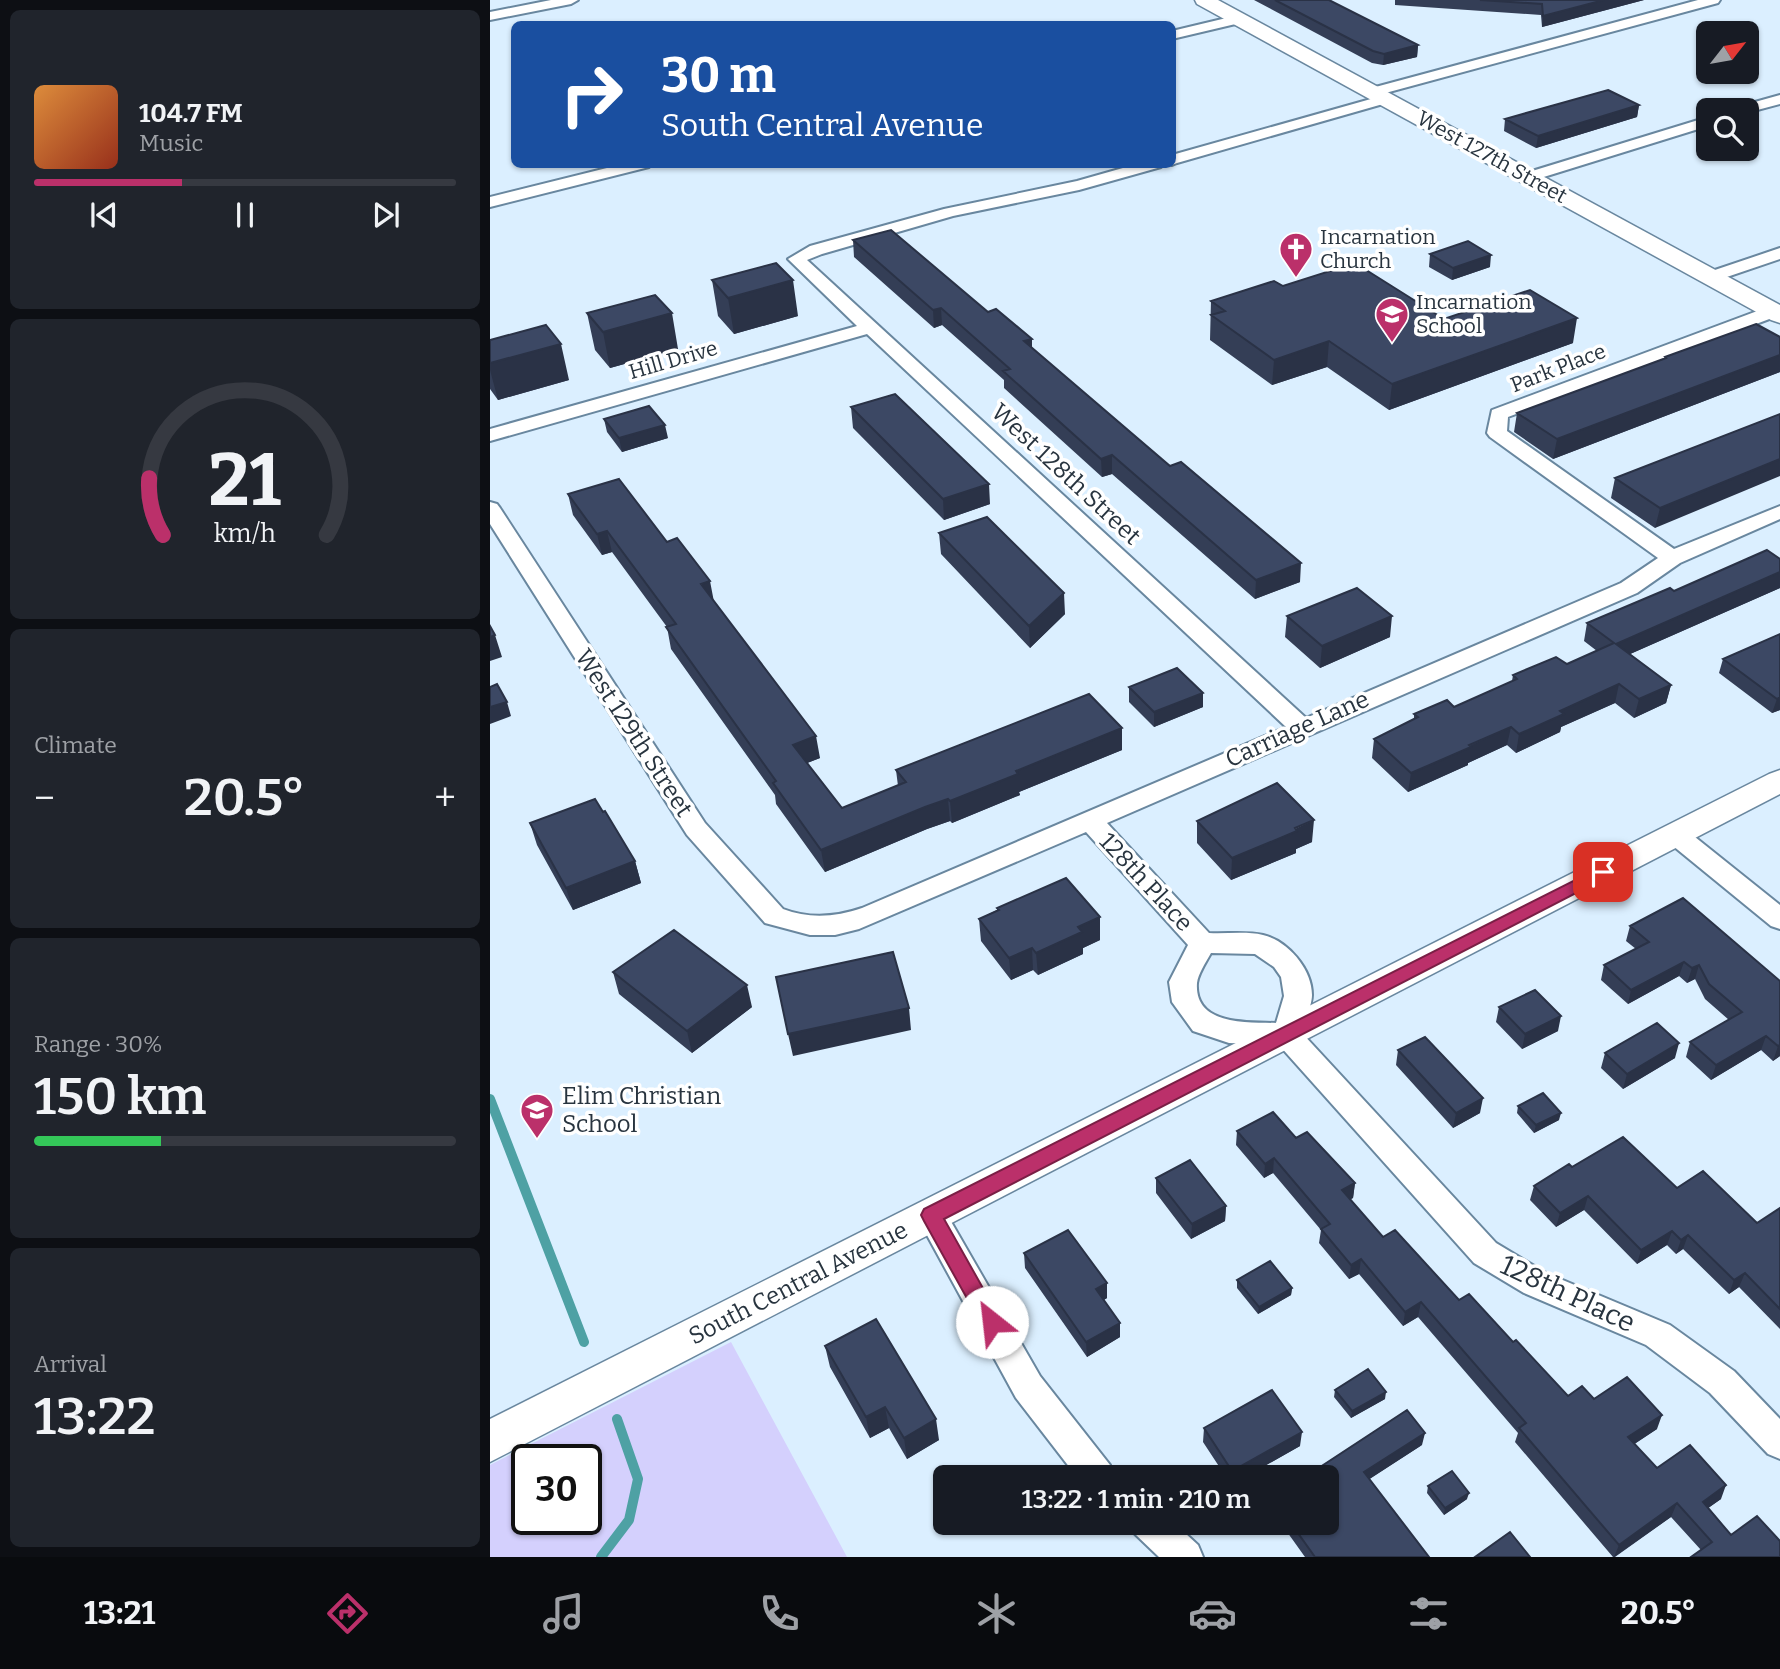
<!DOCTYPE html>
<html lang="en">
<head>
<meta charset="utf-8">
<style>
  body { margin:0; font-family:Bitter,serif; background:#20242c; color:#f1f3f6; height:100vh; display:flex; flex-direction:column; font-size:26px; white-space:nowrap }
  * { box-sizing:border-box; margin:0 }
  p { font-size:23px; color:#9ea1a6 }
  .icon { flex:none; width:38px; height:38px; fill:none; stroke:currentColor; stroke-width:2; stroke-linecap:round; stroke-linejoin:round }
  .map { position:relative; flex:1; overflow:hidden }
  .panel { display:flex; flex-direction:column; gap:10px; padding:10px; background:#0d0f14; width:490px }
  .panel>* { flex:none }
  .banner { position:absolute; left:21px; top:21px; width:665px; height:147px; border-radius:10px; box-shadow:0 2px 5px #0004; background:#1a4fa0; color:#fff; overflow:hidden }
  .needle { width:46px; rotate:59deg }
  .tools { position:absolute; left:1206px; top:21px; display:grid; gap:14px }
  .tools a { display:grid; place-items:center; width:63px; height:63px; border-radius:10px; background:#171b24; box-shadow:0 2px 5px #0004; font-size:35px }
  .speed { position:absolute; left:21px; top:1444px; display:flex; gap:14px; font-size:35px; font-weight:700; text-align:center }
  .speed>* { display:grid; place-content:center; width:91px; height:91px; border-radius:50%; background:#171b24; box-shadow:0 2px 5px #0004; line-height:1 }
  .speed .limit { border:4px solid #111; border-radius:10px; background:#fff; color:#111 }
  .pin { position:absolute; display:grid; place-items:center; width:60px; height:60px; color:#fff; margin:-30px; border-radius:14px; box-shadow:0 4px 10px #0006 }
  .me { position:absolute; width:77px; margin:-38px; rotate:331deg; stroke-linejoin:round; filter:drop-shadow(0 0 5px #0008) }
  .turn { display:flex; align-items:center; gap:24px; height:147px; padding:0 35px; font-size:32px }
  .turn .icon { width:91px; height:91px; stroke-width:2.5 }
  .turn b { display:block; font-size:49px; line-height:60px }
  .big { font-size:52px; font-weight:600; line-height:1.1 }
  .panel .widget { flex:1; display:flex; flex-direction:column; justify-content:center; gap:10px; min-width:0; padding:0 24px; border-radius:10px; background:#20242c }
  .panel .dial { align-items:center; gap:0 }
  .dial svg { height:182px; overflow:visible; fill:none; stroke:#363941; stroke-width:7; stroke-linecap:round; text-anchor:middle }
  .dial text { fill:#f1f3f6; stroke:none }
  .song { display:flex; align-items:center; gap:21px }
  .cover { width:84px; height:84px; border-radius:10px; background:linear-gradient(135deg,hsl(30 70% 55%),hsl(10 70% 35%)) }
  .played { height:7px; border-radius:4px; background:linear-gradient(90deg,#bb306a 35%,#363941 35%) }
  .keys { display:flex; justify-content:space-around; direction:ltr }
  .heat { display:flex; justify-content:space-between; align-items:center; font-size:38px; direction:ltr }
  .charge { height:10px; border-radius:5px; background:linear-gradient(90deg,#34c759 30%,#363941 0) }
  .trip { position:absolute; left:443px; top:1465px; width:406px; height:70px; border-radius:10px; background:#171b24; box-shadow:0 2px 5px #0004; font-weight:600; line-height:70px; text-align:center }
  .dock { display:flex; height:112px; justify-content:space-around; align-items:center; background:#090b0e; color:#9ea1a6 }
  .dock .icon { width:49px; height:49px }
  .dock .current { color:#bb306a }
  .dock b { font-size:32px; color:#f1f3f6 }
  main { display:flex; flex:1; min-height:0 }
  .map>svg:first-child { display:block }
</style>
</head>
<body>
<main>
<section class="panel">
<div class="widget">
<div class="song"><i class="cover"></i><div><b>104.7 FM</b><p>Music</p></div></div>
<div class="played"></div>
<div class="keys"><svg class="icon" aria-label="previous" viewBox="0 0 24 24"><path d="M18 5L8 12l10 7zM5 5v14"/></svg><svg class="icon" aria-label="pause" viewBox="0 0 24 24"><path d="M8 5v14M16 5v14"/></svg><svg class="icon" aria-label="next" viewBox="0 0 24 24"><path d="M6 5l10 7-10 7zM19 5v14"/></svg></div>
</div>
<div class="widget dial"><svg viewBox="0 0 100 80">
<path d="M14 69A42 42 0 1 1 86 69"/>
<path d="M14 69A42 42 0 0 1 8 44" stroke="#bb306a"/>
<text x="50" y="56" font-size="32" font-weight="700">21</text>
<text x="50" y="72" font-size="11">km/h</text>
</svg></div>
<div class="widget"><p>Climate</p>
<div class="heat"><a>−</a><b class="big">20.5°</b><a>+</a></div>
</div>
<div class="widget"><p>Range · 30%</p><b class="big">150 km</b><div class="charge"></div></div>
<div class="widget"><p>Arrival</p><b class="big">13:22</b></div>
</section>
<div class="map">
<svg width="1290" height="1557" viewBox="0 0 1290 1557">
  <rect width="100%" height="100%" fill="#dbefff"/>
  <path fill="#d4d0fd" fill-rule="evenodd" d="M241,1342L357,1557H0V1465ZM37,1460H96V1519H37Z"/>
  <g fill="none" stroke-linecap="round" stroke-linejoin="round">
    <path stroke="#4ea1a4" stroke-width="10" d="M0,1099L94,1342
      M111,1557L139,1520L148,1479L127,1419"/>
    <defs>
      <path id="minor" d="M61,0H88L81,4L0,20V12Z
        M1208,0H1230L1228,3L888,95H878L876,92L878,89Z
        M749,15L756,19L754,22L682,39V31Z
        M895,95L900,96L902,99L900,102L687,163L682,165L681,164L682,155Z
        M1290,95V104L1256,113V110H1245L1247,107Z
        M1218,117V126L1044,180H1032L1030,177L1032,174Z
        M133,164H161L159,167L0,207V197Z
        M647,164H673L671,167L589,190L463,216L332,254L317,260L816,718L1131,583L1168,558L1000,437L997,433L1002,410L1278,307H1290V315L1018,417L1017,431L1184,549L1290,506V519L1190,563L1147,593L617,823L719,933C736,934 757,931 773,935C798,941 822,969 822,995C822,1006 814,1021 811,1032L1006,1243L1056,1273L1180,1325L1244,1371L1290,1419V1459L1278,1454L1220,1393L1156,1345L1034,1293L984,1263L789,1045L739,1043L703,1031L682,1002L679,982L698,945L596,832L369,929L345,935H320L275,923L197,835L0,524V502L7,504L10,508L215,823L293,909C319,919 346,917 372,908L796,727L377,334L0,441V429L367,326L298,259L320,246L454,209L587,181ZM721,953L765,954L784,967L791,977L794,996L786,1023C758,1022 704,1026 707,983C708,974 716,962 721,953Z
        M1290,248V259L1222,282L1213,277L1216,273Z
        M1186,826L1195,829L1290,905V929L1281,926L1177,841L1173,835L1177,829Z
        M441,1202L452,1206L550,1376L620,1465L625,1477H587L526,1398L426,1215L430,1206Z
        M640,1522H683L708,1545L713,1557H669L645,1534Z"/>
      <path id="tertiary" d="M1290,770V794L0,1462V1419L1279,774Z"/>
      <path id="secondary" d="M705,0H728L1290,305V323L1281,320L707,4Z"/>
    </defs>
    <use href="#minor" stroke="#69879f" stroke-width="4"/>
    <use href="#tertiary" stroke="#69879f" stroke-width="3"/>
    <use href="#secondary" stroke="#69879f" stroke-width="3"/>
    <use href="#minor" fill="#fff" fill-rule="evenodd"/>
    <use href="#tertiary" fill="#fff" fill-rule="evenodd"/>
    <use href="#secondary" fill="#fff" fill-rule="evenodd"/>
  </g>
  <path fill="#343e56" d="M764,0H839L928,45L927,57L893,65L882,63Z
    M905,0H1154L1052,27L1051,15L905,5Z
    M1149,105L1147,117L1046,148L1014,131L1015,119Z
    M363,240L498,312L542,339V348L810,582L765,599L622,474L612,477L514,388V380L452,325L444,328L364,257Z
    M940,254L1000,267L962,280L939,267Z
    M222,280L308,316L244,334L228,316Z
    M793,286L954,319L1083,343L899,410L837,367L782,385L720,340L721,301Z
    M97,313L188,349L120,368L105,350Z
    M1290,337V372L1063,459L1024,432L1027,413L1174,359L1175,357Z
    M0,340L79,380L8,400L0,389Z
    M361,407L500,504L454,520L363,428Z
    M1290,414L1165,528L1121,498L1125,478Z
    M114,419L178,438L132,452L117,432Z
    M78,494L177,542L224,602L330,758L317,763L352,808L408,786L406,770L632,728V750L529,792L530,795L462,823L460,821L437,829L335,872L286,804L285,795L181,649L177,627L122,552L112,555L83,515Z
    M449,533L575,614L540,648L451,554Z
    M1290,559V588L1140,654L1181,685L1176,703L1144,718L1125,703L1071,727L1070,732L1026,753L1017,745L978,763V765L918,792L882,758L884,739L924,719V714L964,707L1022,681L1023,675L1077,664L1107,651L1094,641L1097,623L1184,591Z
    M797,616L900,637L830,668L795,637Z
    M1277,640L1290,710L1282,713L1229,673L1233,659Z
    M639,687L713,707L664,727L639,702Z
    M707,821L822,842L806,849V853L741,880L707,843Z
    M40,823L145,861L151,883L83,910L47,845Z
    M507,908L610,940L593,948V954L548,975L543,970L521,980L491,941L489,919L507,910Z
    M1140,926L1290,981V1056L1283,1061L1271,1050L1221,1080L1196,1057L1200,1042L1239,1020L1215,999L1205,979L1197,983L1189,976L1138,1004L1111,980L1114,965L1146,949L1136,941Z
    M123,972L262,1007L202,1053L129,994Z
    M1009,1007L1068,1031L1032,1049L1006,1022Z
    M908,1050L990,1113L963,1128L906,1065Z
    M1115,1053L1185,1058L1133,1089L1111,1068Z
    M1028,1106L1069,1120L1044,1133L1027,1113Z
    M747,1131L806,1138L865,1183L863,1198L860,1199L893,1237L969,1300L1023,1342L1078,1396L1104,1399L1167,1429L1144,1444L1167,1468L1231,1499L1218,1508L1241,1535L1290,1541L1211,1550L1181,1517L1125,1557H1123L1025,1442L1028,1433L928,1317L913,1326L869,1274L859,1279L829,1243L831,1230L783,1173L774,1178L746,1145Z
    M1082,1167L1187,1188L1267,1223L1290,1208V1329L1249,1287L1239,1294L1193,1249L1186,1254L1177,1245L1147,1264L1094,1210L1066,1227L1040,1200L1044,1186Z
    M666,1178L736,1206L735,1221L701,1239L666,1193Z
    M534,1253L617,1298L614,1300L630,1337L597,1357L535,1268Z
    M747,1280L802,1288L801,1295L768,1314L747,1288Z
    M335,1346L449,1440L417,1459L399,1428L380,1438L340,1367Z
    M845,1390L895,1399L861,1418L844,1397Z
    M714,1428L810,1446L755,1477H736L713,1442Z
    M932,1445L879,1479L939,1557H815L790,1522H836V1477Z
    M938,1486L977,1499L954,1515L937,1493Z"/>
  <path fill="#2a3246" d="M1114,0H1154L1052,27L1053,16Z
    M928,45L927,57L893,65L894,54Z
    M1149,105L1147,117L1046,148L1048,136Z
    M1001,255L1000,267L962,280L963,268Z
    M303,280L308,316L244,334L238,298Z
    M451,308L452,325L444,328L443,310Z
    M182,313L188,349L120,368L113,332Z
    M1087,318L1083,343L899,410L902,384Z
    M542,339V356L534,341Z
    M839,341L837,367L782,385L784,360Z
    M71,344L79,380L8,400L0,370V363Z
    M1290,355V372L1063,459L1067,439Z
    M175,425L178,438L132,452L129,438Z
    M622,455V474L612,477L611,459Z
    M1290,459V476L1165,528L1170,508Z
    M499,484L500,504L454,520L453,499Z
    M117,531L122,552L112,555L107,534Z
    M811,563L810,582L765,599L766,580Z
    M1290,572V588L1122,662L1126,644Z
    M220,581L224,602L211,584Z
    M574,593L575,614L540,648L539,626Z
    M902,616L900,637L830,668L832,646Z
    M5,635L12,657L0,661V637Z
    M1129,684L1125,703L1071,727L1070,732L1026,753L1029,734L1070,711Z
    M1181,685L1176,703L1144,718L1149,699Z
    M713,693V707L664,727V712Z
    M1290,697V710L1282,713L1287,699Z
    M17,702L21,716L0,724V707Z
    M1021,727L1017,745L978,763V765L918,792L921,773Z
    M632,728V750L529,792L530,795L462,823L460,801L526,771Z
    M326,736L330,758L307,767L303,745Z
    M458,799L460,821L437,829L335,872L331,850L435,807Z
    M824,820L822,842L806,849V853L741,880L742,858Z
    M145,861L151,883L83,910L76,888Z
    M610,917V940L593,948V954L548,975L546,953L588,927Z
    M542,948L543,970L521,980L519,958Z
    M1194,962L1189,976L1138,1004L1141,990Z
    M1209,965L1205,979L1197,983L1202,968Z
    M257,985L262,1007L202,1053L197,1031Z
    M419,1008L421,1030L303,1056L298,1034Z
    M1071,1016L1068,1031L1032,1049L1035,1034Z
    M1276,1036L1271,1050L1221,1080L1226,1065Z
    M1189,1043L1185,1058L1133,1089L1137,1074Z
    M1290,1045V1056L1283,1061L1288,1046Z
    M993,1098L990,1113L963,1128L966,1113Z
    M1071,1113L1069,1120L1044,1133L1046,1125Z
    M784,1158L783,1173L774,1178L775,1164Z
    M865,1183L863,1198L850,1205L852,1190Z
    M1098,1196L1094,1210L1066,1227L1070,1213Z
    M736,1206L735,1221L701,1239L702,1224Z
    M1182,1231L1177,1245L1147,1264L1151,1250Z
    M1198,1235L1193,1249L1186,1254L1191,1240Z
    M871,1259L869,1274L859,1279L861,1265Z
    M1255,1273L1249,1287L1239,1294L1244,1280Z
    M617,1283V1298L606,1304V1289Z
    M802,1288L801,1295L768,1314L769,1307Z
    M931,1302L928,1317L913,1326L915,1312Z
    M630,1323V1337L597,1357L596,1342Z
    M896,1392L895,1399L861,1418L862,1411Z
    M395,1407L399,1428L380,1438L376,1417Z
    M1172,1415L1167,1429L1134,1451L1138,1437Z
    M446,1419L449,1440L417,1459L414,1438Z
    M812,1432L810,1446L755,1477H742V1471Z
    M935,1433L932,1445L872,1484L874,1472Z
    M1236,1485L1231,1499L1207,1516L1213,1502Z
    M979,1493L977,1499L954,1515L955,1508Z
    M1187,1503L1181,1517L1124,1557L1129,1545Z"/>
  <path fill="#3c4864" stroke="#2a3246" stroke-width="2" d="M785,0H839L928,45L894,54L883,51Z
    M990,0H1114L1053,16L1052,4Z
    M1118,90L1149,105L1048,136L1015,119Z
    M401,230L498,312L506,309L542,339L534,341L680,466L691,462L811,563L766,580L622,455L611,459L513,371L520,369L451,308L443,310L363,240Z
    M978,241L1001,255L963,268L940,254Z
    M286,263L303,280L238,298L222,280Z
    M865,263L954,319L1040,290L1087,318L902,384L839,341L784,360L721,315L735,311L721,301L784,281L793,286Z
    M165,295L182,313L113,332L97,313Z
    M1266,324L1290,337V355L1067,439L1027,413L1176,358L1175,357Z
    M56,325L71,344L0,363V340Z
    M405,394L499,484L453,499L361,407Z
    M159,406L175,425L129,438L114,419Z
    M1290,414V459L1170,508L1125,478Z
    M129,479L177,542L187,538L220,581L211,584L326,736L303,745L352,808L416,782L406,770L599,694L632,728L526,771L528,774L460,801L458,799L435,807L331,850L283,783L286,781L176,627L186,624L117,531L107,534L78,494Z
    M497,517L574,593L539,626L449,533Z
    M1277,550L1290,559V572L1126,644L1181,685L1149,699L1129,684L1070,711L1074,714L1029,734L1021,727L979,745L981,747L921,773L884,739L928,717L924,714L957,700L964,707L1027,679L1023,675L1066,657L1077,664L1124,643L1097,623L1180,588L1184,591Z
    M867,588L902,616L832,646L797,616Z
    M0,626L5,635L0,637Z
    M1290,634V697L1287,699L1233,659Z
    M687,668L713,693L664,712L639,687Z
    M7,684L17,702L0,707V687Z
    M787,783L824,820L805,828L807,831L742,858L707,821Z
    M105,799L113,812L115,811L145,861L76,888L40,823Z
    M576,878L610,917L588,927L592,932L546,953L542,948L519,958L489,919L509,910L507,908Z
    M1193,898L1290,981V1045L1288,1046L1276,1036L1226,1065L1200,1042L1252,1012L1219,984L1209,965L1202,968L1194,962L1141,990L1114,965L1159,942L1140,926Z
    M184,930L257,985L197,1031L123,972Z
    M403,952L419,1008L298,1034L286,977Z
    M1045,990L1071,1016L1035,1034L1009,1007Z
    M1167,1023L1189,1043L1137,1074L1115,1053Z
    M935,1037L993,1098L966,1113L908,1050Z
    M1053,1093L1071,1113L1046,1125L1028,1106Z
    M783,1112L806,1138L817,1132L865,1183L852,1190L893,1237L905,1230L969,1300L979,1294L1023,1342L1026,1340L1078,1396L1092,1386L1104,1399L1137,1377L1172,1415L1138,1437L1167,1468L1200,1445L1236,1485L1213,1502L1241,1535L1267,1516L1290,1541V1557H1201L1222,1542L1187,1503L1129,1545L1029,1428L1036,1423L931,1302L915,1312L871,1259L861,1265L831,1229L840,1224L784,1158L775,1164L747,1131Z
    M1133,1137L1187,1188L1213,1171L1267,1223L1290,1208V1309L1255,1273L1244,1280L1198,1235L1191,1240L1182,1231L1151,1250L1098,1196L1070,1213L1044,1186L1079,1164L1082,1167Z
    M700,1160L736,1206L702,1224L666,1178Z
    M578,1230L617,1283L606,1289L630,1323L596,1342L534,1253Z
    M780,1261L802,1288L769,1307L747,1280Z
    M386,1319L446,1419L414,1438L395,1407L376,1417L335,1346Z
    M878,1369L896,1392L862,1411L845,1390Z
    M782,1390L812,1432L742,1471L714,1428Z
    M917,1410L935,1433L874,1472L939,1557H825L800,1522H836V1477H815Z
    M962,1471L979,1493L955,1508L938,1486Z
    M1020,1532L1040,1557H985Z"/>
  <path fill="#bb306a" stroke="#7a1f45" stroke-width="2" d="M1113,866L1119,868L1121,872L1119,876L454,1219L512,1322L509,1329L502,1332L494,1329L434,1221L431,1215L434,1209Z"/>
  <defs>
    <symbol id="church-pin" viewBox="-11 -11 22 30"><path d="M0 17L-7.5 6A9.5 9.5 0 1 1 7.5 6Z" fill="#bb306a" stroke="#fff"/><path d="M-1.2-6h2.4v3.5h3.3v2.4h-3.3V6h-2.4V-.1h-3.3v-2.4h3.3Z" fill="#fff"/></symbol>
    <symbol id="school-pin" viewBox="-11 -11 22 30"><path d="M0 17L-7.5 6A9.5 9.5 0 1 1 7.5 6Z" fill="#bb306a" stroke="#fff"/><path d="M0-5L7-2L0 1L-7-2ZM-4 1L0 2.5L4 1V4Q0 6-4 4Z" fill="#fff"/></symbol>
  </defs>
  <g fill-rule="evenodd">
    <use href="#church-pin" x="787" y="230" width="38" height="52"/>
    <use href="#school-pin" x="883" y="295" width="38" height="52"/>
    <use href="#school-pin" x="28" y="1091" width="38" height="52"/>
  </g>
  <g text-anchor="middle" stroke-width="7" stroke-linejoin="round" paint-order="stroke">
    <g font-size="21" fill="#28343f" stroke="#fff">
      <text transform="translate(1002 157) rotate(29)" y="7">West 127th Street</text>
      <text transform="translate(183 360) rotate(-16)" y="7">Hill Drive</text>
      <text transform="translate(1068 368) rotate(-21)" y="7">Park Place</text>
    </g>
    <g font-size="21" fill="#28343f" stroke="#fff" text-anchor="start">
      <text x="830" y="244">Incarnation<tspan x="830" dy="24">Church</tspan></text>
      <text x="926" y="309">Incarnation<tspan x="926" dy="24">School</tspan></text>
    </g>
    <g font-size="24" fill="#28343f" stroke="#fff">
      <text transform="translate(576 474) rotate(43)" y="8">West 128th Street</text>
      <text transform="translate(807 729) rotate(-24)" y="8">Carriage Lane</text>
      <text transform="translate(144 733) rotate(57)" y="8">West 129th Street</text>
      <text transform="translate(656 882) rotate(47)" y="8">128th Place</text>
      <text transform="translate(308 1283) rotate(-27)" y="8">South Central Avenue</text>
    </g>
    <g font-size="24" fill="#28343f" stroke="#fff" text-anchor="start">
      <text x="72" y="1104">Elim Christian<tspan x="72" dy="28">School</tspan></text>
    </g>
    <g font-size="28" fill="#28343f" stroke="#fff">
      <text transform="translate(1078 1293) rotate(25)" y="10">128th Place</text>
    </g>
  </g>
</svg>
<div class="tools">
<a><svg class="needle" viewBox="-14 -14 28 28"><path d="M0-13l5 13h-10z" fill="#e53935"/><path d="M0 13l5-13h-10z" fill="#9ea1a6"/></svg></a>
<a><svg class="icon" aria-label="search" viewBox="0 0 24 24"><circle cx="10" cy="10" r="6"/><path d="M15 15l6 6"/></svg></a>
</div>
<div class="speed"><div class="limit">30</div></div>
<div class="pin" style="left:1113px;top:872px;background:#d93025"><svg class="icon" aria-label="arrive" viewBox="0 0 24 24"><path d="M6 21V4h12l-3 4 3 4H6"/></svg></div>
<svg class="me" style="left:502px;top:1322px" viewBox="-20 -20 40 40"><circle r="19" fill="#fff"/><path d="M0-13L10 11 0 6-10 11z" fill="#bb306a"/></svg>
<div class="trip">13:22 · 1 min · 210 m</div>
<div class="banner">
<div class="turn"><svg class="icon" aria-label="right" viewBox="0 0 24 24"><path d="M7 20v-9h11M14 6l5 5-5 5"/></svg><div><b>30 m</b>South Central Avenue</div></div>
</div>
</div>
</main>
<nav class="dock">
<b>13:21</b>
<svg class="icon current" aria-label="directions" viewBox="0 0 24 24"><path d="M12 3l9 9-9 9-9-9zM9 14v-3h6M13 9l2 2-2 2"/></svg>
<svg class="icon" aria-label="music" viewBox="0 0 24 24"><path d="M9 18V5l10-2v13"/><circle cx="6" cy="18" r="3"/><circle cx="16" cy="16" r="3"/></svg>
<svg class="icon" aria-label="phone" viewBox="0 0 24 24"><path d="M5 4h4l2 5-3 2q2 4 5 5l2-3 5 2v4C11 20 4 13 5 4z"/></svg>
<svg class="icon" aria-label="climate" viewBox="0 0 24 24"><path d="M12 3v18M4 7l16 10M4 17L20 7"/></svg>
<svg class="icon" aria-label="car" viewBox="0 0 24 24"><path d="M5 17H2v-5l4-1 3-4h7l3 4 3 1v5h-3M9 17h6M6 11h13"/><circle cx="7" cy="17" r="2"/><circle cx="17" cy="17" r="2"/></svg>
<svg class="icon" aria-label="filters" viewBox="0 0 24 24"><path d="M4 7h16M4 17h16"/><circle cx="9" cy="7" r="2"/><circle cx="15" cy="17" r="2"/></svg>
<b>20.5°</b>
</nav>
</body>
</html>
